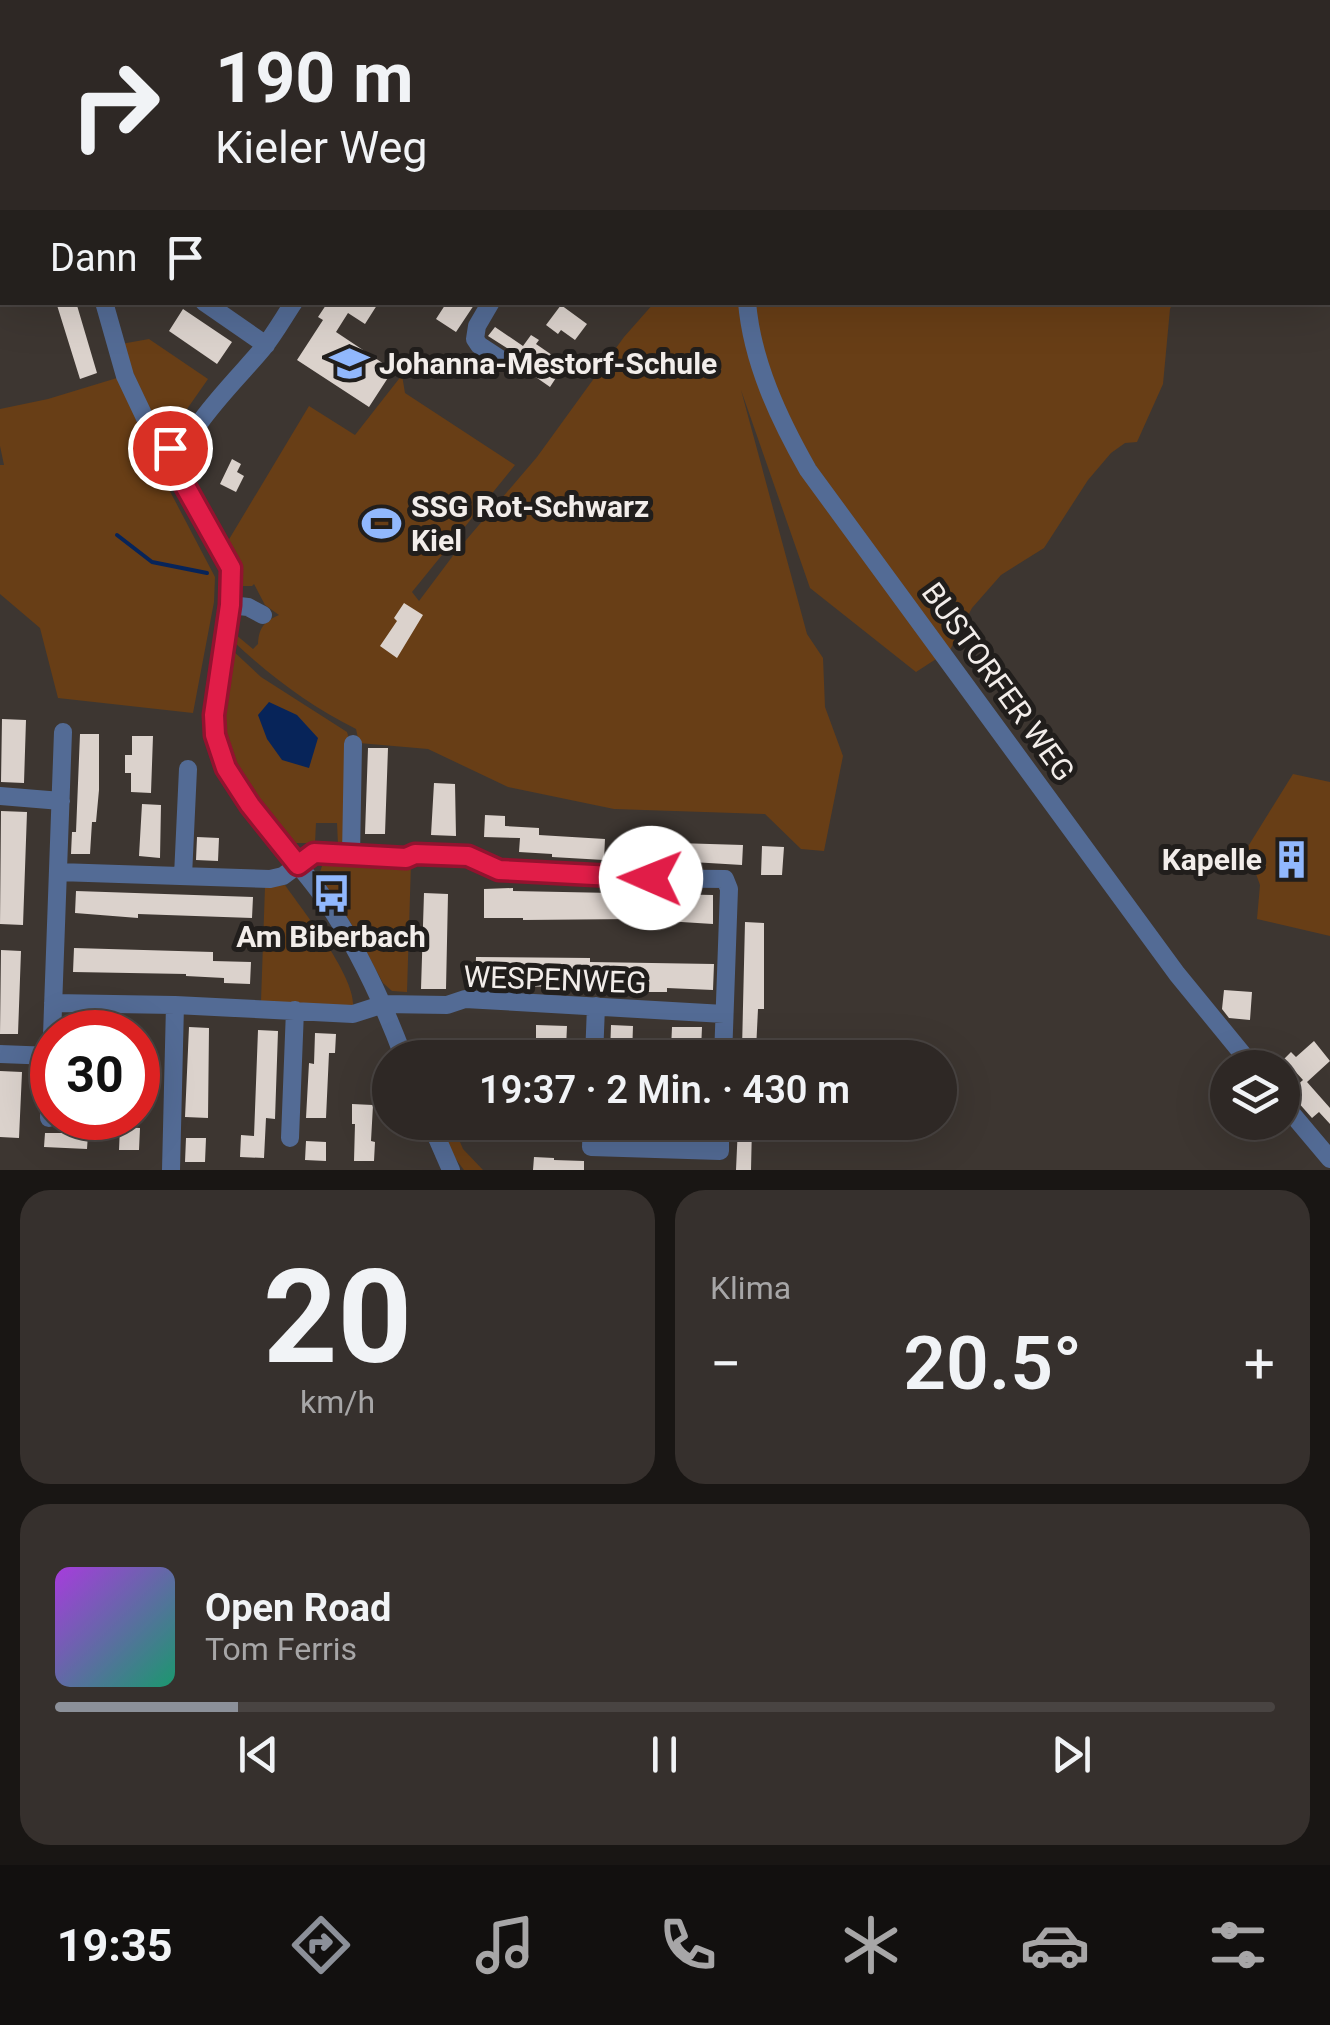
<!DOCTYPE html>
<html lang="de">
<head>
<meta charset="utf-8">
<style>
  body { margin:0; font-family:Roboto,sans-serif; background:#36302d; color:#f1f3f6; height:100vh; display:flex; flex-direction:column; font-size:38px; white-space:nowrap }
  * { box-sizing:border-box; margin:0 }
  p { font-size:32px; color:#a7a6a7 }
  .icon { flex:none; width:55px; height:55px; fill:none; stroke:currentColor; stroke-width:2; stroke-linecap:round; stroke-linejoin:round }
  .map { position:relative; height:1170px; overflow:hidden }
  .drawer { display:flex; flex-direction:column; gap:20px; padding:20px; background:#191614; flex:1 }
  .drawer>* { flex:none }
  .top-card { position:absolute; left:0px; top:0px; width:1330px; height:305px; box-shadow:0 10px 40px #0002,0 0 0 2px #494442; background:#2e2825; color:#f1f3f6; overflow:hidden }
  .buttons { position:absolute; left:1210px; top:1050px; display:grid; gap:20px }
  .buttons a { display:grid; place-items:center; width:90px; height:90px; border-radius:50%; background:#2e2825; box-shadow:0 10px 40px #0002,0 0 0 2px #494442; font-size:50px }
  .speed { position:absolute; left:30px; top:1010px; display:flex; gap:20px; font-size:50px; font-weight:700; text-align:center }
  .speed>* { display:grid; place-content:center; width:130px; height:130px; border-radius:50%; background:#2e2825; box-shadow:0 10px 40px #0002,0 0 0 2px #494442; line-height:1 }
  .speed .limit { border:15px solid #d22; background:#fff; color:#111 }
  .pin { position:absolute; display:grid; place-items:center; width:85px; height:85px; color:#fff; margin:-42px; border:5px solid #fff; border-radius:50%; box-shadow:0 2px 10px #0007 }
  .me { position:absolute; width:110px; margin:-55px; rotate:271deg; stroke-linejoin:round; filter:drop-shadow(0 0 8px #0008) }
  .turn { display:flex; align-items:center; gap:35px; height:210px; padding:0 50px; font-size:45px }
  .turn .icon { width:130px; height:130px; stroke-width:2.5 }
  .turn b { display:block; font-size:70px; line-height:85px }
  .then { display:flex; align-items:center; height:95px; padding:0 50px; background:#0003; gap:20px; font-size:38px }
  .big { font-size:75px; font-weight:600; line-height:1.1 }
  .drawer .card { flex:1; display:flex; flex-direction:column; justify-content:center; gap:15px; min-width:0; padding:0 35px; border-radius:30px; background:#36302d }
  .drawer .dial { align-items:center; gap:0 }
  .dial b { font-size:130px; line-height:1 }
  .song { display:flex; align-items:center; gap:30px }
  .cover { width:120px; height:120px; border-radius:15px; background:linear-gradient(135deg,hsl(280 70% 55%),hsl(160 70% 35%)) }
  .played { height:10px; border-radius:5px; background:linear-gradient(90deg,#8c9099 15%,#494442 15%) }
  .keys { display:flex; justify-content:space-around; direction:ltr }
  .heat { display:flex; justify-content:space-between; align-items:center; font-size:55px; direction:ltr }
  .drawer .tiles { flex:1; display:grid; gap:20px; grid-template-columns:1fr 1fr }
  .card:last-child { grid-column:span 2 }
  .trip { position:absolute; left:372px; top:1040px; width:585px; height:100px; border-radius:50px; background:#2e2825; box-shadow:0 10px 40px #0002,0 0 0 2px #494442; font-weight:600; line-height:100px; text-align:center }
  .tab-bar { display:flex; height:160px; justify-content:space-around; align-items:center; background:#12100f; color:#a7a6a7 }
  .tab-bar .icon { width:70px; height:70px }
  .tab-bar .active { color:#8c9099 }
  .tab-bar b { font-size:45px; color:#f1f3f6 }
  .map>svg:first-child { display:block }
</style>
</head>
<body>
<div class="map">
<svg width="1330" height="1170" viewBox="0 0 1330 1170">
  <rect width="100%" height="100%" fill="#3d3631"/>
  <path fill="#683e16" d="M654,303H1173L1170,309L1163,384L1137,442L1125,443L1111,453L1088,480L1044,548L1001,575L972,608L950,650L916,672L810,588L741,390L807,634L823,658L825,707L843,756L824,851L801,849L765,814L614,809L508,787L428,749L359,743L356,729C311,707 270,676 234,642L235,634L253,649L258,644C259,627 264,622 279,615L265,605L254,584L252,586H241L228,541L309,406L355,435L402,375L405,393L515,465L412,592L419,601L455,553L537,457L624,337Z
    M149,339L208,379L178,422L155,427L121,344Z
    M117,378L143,431L148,457L163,478L215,577L214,602L193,713L58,698L40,628L0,594V465H4L0,446V409L48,399Z
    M231,649L261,677L347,732L350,742L347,844H338L337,823H316L315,843H295L279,831L232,766L219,718Z
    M1293,774L1330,782V936L1257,919L1260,885L1256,874V865L1239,861Z
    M328,861L411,863L407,992L392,991L383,983L352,925L319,875L322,866Z
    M285,885C303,911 357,978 353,1008L261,1001L265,887Z
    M438,1123H452L463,1149L483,1170H464L455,1158Z"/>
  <path fill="#072459" d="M269,702L297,715L318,738L309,768L282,760L267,739L258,715Z"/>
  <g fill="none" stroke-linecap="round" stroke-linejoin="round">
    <path stroke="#072459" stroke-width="4" d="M117,535L152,562L207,573"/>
  </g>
  <path fill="#dbd2cc" d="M56,302H76L97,373L80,379Z
    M328,302H379L365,324L348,313L336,332L393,370L369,407L297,360L323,320L318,317Z
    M447,302H476L456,332L436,319Z
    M561,305L587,324L575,340L561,330L558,334L546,325Z
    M183,309L232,342L217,364L169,331Z
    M495,327L523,346L531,335L539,340L536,344L565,364L550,387L517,364L516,357L513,352L488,336Z
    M232,459L241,464L237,472L244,476L236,492L220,484Z
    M404,603L423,615L397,658L380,646L397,621L394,618Z
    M2,719L26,720L24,783L1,782Z
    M80,734H99V790L96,822H92L90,854H71L72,832H76Z
    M132,736H153L151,793L131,792V773H125V755H132Z
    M368,748H388L385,834H365Z
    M434,783L455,784L456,836L431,835Z
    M142,804L161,805L160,858L139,856Z
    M1,811L27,812L23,925L0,924Z
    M485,815L505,816V826L539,828V835L605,839L604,860L552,857V854L519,852L520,838L484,837Z
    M659,836L678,837L677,843L743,845L742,865L692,862V858L647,856V860H626L627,838L659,839Z
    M197,837L219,838L218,861L196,860Z
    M762,846L784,847L782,875H761Z
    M513,888V891L713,895V924L634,919L523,920V918H484V889Z
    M76,891L253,897L252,918L138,914V918L75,913Z
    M424,893L448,894L446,989H421Z
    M745,922L764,923V1009H758L756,1050L742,1049Z
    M74,948L213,952V961L251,962L250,984L224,983V978L186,976V974L73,972Z
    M1,950L21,951L18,1034H0Z
    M476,957L590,958V962L714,964L713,990L667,988V992H637L595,991V987L475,986Z
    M1224,990L1252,992L1250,1020L1229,1018L1222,1009Z
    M536,1025L567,1026L566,1048H536Z
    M611,1025L633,1026L632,1055H610Z
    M189,1027L209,1028L208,1118L185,1117Z
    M672,1027H702L701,1050L671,1049Z
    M258,1030L278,1031L275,1119L266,1118L264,1158L240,1157L241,1135L254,1136Z
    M315,1033L336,1034L335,1053H329L326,1118H306L309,1063L314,1064Z
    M1314,1041L1330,1061L1307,1082L1330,1108V1124L1319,1112L1312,1118L1289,1092L1303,1080L1284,1059L1291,1052L1296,1057Z
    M0,1071L22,1072L19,1138L0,1137Z
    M352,1104L373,1105L371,1141L375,1142L374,1161H354L355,1124H352Z
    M79,1119H89L87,1149L44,1147L45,1133H65V1125L79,1126Z
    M738,1126H752L751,1170H736Z
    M120,1127L140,1128L139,1150H119Z
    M186,1138H206L205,1162H185Z
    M306,1141L326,1142V1161L305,1160Z
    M534,1157L554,1158V1160L584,1161V1170H533Z"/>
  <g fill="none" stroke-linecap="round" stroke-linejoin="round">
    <path stroke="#536b95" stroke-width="18" d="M134,0V2
      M707,0L708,2
      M489,2L491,0
      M846,2L854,0
      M104,302L125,376L153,435L180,453
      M204,302L266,345
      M294,302C284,317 275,333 264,347C243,374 168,443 180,478C190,505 227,544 231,571C238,622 205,689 216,738C231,803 290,847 326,901C359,950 383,1002 404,1058
      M491,302L477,326L475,339L479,345L505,362
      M747,302C752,362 779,419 808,470L1177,974L1254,1068
      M230,605L248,607L263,615
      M0,796L61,801
      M351,856L353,744
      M58,872L270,879L283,876L314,853L406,858L415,854L467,855L499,870L615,878L725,879L729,889L723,1058
      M183,876L188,769
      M53,1003L175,1005L353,1014L384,1004L447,1005L465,999L724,1014
      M0,1054L52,1056
      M594,1058L596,1006
      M1282,1102L1330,1159
      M49,1118L63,732
      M430,1122L451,1170
      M592,1122L591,1147L720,1151V1122
      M290,1138L295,1010
      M171,1170L175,1005"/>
  </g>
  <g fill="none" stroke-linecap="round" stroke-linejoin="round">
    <defs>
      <path id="route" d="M170,448L180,453L179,475L231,568L230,605L214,715L215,735L226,768L250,805L298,865L314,853L406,858L415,854L468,856L499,870L651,878"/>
    </defs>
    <use href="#route" stroke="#92132f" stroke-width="25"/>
    <use href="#route" stroke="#e11d48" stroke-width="18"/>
  </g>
  <defs>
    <symbol id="school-bare" viewBox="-9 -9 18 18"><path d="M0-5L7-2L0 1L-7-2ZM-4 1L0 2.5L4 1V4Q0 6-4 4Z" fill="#91b8fd" stroke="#211e1c" stroke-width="2.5" paint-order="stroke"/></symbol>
    <symbol id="stadium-bare" viewBox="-9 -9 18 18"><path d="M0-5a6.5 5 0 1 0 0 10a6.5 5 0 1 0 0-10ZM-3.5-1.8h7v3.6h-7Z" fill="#91b8fd" stroke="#211e1c" stroke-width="2.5" paint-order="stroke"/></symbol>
    <symbol id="building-bare" viewBox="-9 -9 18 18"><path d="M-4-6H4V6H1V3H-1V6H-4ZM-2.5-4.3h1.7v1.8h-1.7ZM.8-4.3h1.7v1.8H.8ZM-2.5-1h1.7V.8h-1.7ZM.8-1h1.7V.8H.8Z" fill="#91b8fd" stroke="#211e1c" stroke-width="2.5" paint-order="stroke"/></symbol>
    <symbol id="bus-bare" viewBox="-9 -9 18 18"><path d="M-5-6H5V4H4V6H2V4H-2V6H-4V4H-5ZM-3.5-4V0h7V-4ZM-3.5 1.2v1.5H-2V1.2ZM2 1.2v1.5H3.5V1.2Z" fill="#91b8fd" stroke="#211e1c" stroke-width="2.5" paint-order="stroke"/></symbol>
  </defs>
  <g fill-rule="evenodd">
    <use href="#school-bare" x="322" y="336" width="55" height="55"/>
    <use href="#stadium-bare" x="354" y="496" width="55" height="55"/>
    <use href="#building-bare" x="1264" y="832" width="55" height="55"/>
    <use href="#bus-bare" x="304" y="866" width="55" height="55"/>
  </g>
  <g text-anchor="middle" stroke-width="10" stroke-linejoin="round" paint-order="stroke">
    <g font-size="30" font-weight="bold" fill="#f2edea" stroke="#211e1c" text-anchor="start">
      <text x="379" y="374">Johanna-Mestorf-Schule</text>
      <text x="411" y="517">SSG Rot-Schwarz<tspan x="411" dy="34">Kiel</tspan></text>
      <text x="1262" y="870" text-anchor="end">Kapelle</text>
      <text x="331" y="947" text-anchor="middle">Am Biberbach</text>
    </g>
    <g font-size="30" fill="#f2edea" stroke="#211e1c">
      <text transform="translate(998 682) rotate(54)" y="10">BUSTORFER WEG</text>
      <text transform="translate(555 980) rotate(2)" y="10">WESPENWEG</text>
    </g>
  </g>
</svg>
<div class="buttons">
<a><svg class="icon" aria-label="layers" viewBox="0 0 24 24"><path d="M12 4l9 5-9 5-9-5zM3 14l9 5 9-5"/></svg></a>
</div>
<div class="speed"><div class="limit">30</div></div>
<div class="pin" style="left:170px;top:448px;background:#d93025"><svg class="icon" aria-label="arrive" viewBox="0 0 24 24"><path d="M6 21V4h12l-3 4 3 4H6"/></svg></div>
<svg class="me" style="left:651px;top:878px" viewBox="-20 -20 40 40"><circle r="19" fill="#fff"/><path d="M0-13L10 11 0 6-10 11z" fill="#e11d48"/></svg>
<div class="trip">19:37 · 2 Min. · 430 m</div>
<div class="top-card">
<div class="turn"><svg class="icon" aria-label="right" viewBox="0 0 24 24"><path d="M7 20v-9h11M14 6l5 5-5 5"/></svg><div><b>190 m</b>Kieler Weg</div></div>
<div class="then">Dann<svg class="icon" aria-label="arrive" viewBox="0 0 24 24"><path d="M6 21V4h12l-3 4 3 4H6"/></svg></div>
</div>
</div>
<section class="drawer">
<div class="tiles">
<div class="card dial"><b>20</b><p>km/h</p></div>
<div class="card"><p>Klima</p>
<div class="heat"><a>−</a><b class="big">20.5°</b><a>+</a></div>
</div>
<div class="card">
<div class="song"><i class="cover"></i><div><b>Open Road</b><p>Tom Ferris</p></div></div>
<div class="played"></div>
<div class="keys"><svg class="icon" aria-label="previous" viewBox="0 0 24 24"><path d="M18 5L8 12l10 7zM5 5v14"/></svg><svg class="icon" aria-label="pause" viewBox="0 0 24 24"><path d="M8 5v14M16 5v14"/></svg><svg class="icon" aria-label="next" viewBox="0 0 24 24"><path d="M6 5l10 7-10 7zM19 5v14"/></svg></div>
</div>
</div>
</section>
<nav class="tab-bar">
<b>19:35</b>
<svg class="icon active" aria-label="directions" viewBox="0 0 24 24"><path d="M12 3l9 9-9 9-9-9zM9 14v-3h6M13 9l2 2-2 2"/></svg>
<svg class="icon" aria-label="music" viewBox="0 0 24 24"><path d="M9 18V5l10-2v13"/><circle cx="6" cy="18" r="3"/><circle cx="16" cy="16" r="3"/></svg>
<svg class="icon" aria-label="phone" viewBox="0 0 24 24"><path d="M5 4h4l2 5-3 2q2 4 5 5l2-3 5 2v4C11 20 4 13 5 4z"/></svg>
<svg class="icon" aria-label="climate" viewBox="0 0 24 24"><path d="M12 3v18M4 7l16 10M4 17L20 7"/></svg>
<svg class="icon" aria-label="car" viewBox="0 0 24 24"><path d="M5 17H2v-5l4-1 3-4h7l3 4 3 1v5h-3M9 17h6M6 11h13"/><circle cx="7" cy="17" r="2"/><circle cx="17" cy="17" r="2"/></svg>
<svg class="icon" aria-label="filters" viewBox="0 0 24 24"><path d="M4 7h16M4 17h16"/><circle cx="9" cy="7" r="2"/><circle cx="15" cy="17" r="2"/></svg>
</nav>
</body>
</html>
